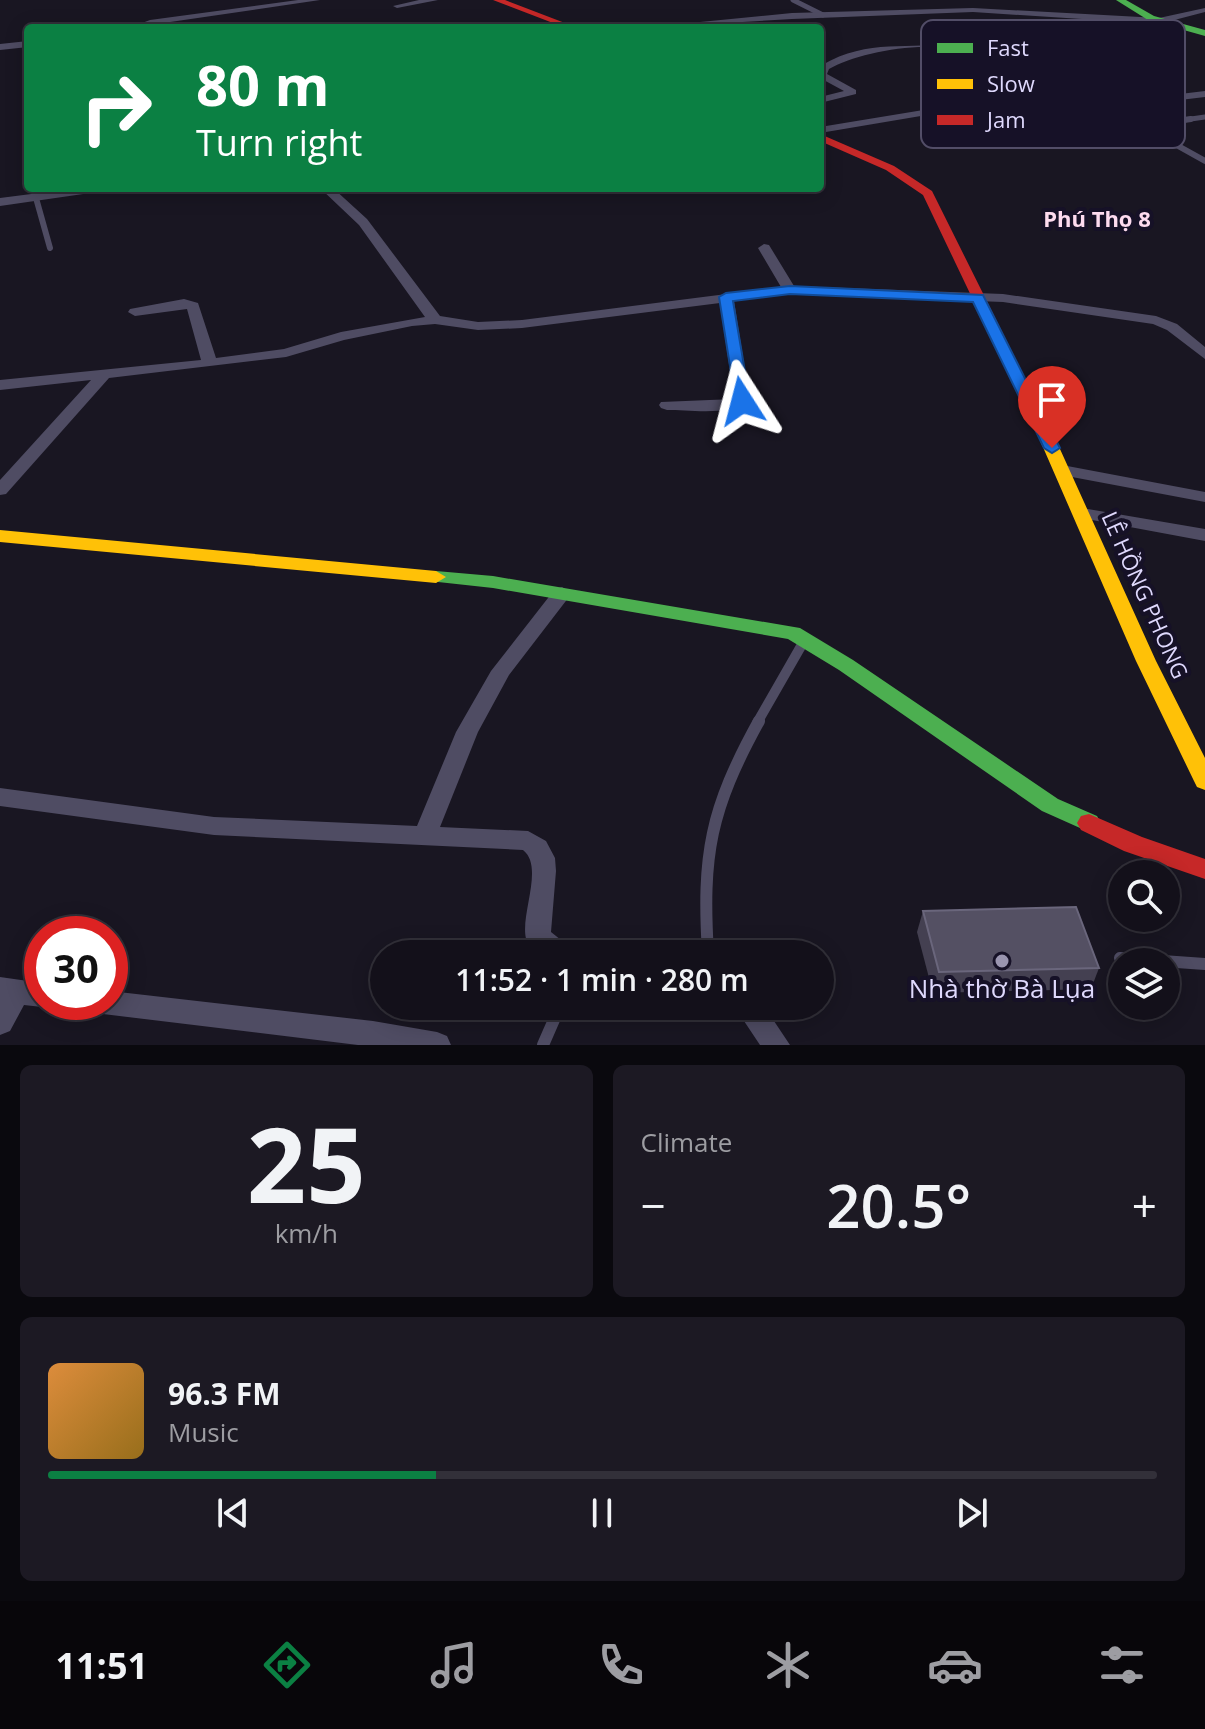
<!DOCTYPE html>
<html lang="en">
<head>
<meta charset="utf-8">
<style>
  body { margin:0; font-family:"Open Sans",sans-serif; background:#1c1923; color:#f1f3f6; height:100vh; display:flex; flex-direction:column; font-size:30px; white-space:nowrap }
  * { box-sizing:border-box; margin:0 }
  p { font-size:26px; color:#9d9da2 }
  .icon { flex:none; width:44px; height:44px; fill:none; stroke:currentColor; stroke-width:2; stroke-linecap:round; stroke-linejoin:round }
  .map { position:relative; height:1045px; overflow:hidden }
  .details { display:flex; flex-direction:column; gap:20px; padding:20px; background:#0a090e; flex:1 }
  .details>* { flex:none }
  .top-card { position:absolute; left:24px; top:24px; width:800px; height:168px; border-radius:8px; box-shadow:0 4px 20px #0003,0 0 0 2px #323039; background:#0b8043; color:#fff; overflow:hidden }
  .fabs { position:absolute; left:1108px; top:860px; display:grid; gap:16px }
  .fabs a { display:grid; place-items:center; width:72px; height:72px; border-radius:50%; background:#13101a; box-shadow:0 4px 20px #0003,0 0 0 2px #323039; font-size:40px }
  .speed { position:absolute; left:24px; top:916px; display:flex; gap:16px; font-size:40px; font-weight:700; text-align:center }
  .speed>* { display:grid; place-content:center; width:104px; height:104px; border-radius:50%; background:#13101a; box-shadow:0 4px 20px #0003,0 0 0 2px #323039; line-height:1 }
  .speed .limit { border:12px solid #d22; background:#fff; color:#111 }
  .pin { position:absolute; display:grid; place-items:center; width:68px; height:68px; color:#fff; margin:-82px -34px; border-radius:50% 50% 50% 0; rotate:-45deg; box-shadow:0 0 8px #0007 }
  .pin .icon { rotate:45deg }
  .me { position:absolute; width:88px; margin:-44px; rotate:351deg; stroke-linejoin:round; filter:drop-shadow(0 0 6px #0008) }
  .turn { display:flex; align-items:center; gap:28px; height:168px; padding:0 40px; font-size:36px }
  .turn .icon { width:104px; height:104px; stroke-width:2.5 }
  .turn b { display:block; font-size:56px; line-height:68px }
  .big { font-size:60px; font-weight:600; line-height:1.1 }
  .details .card { flex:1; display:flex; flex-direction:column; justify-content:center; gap:12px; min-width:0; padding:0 28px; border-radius:12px; background:#1c1923 }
  .details .dial { align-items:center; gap:0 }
  .dial b { font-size:104px; line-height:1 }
  .song { display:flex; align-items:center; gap:24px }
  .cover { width:96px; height:96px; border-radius:12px; background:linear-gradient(135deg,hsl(30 70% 55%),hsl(40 70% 35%)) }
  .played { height:8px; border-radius:4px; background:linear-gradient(90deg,#0b8043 35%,#323039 35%) }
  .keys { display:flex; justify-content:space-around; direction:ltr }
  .heat { display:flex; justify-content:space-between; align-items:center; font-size:44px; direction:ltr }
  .details .tiles { flex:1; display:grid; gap:20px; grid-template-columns:1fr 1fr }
  .card:last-child { grid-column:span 2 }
  .trip { position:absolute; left:370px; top:940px; width:464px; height:80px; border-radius:40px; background:#13101a; box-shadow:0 4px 20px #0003,0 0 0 2px #323039; font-weight:600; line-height:80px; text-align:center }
  .dock { display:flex; height:128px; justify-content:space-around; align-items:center; background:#08060a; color:#9d9da2 }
  .dock .icon { width:56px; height:56px }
  .dock .active { color:#0b8043 }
  .dock b { font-size:36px; color:#f1f3f6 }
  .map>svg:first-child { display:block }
</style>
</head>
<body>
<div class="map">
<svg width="1205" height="1045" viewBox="0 0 1205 1045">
  <rect width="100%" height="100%" fill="#191622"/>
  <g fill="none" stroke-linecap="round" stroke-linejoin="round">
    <path stroke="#4f4c63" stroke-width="5" d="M793,0L823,15
      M1177,121L1205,117"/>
    <path stroke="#4f4c63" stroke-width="6" d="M1156,124L1191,119
      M1171,142L1205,161
      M36,198L50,248"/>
    <path stroke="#4f4c63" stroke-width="10" d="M757,723L804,641"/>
    <path stroke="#4f4c63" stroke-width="12" d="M708,954C702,854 710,810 759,721
      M1120,958L1205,964
      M543,1045L560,1006"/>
    <path fill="#4f4c63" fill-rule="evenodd" d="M298,0H320L129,28L150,20Z
      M419,0H438L397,8L393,6Z
      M973,8L1159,18L1205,8V12L1159,24L973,12L792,19L639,28L792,13Z
      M1014,29L1061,46L1057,49L1014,35L967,46C993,58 997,80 986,105L820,133V127L978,101L983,75L978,62C951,34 861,50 829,69L827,74L856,90V94L820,103V97L844,91L820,78L822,65C869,38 908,50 958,43C977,41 996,34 1014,29Z
      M28,41V47L0,50V44Z
      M1205,91V97L1088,111L1083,108L1088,105Z
      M78,188H110L104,191L0,206V198Z
      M320,188H333L367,219L440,316L478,322L522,320L781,287L758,248L764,244L769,245L794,286L1003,294L1156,316L1177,324L1205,347V359L1167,330L1153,324L1003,302L790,294L734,301L750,401C735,416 689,410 667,410L661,408L659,405L661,402L734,399L720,303L522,328L478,330L435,324L412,326L344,340L286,357L109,378L6,494L0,495V480L91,380L0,390V380L201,360L187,309L135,316L128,312L130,309L184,299L198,303L216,358L284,349L341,332L425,317L359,225Z
      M1062,465L1205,492V502L1056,474L1053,470Z
      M1082,508L1205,529V541L1076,517L1073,513L1076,509Z
      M562,587L572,593L509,675L478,732L440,827L528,831L546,841L555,858L556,871L551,932L561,940L577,946L581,954C569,954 554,957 542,954C501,945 551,872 523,850L214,835L0,806V788L214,817L417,826L456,732L491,671L555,589Z
      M0,977L42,983V1002L52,1004L42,1007L24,1005L10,1031L0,1035Z
      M110,991L373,1021L437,1032L447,1036L451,1045H358L103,1014L93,1011L89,1002H110Z
      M734,1006H764L790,1045H760Z"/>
    <path fill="#4caf50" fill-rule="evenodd" d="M1116,0H1126L1154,16L1205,30V36L1148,20Z
      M436,571L493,576L800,628L853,660L1058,799L1097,816L1101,823L1097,830L1089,832L1042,811L839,670L788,639L493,588L429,581L426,577Z"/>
    <path fill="#ffc107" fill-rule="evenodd" d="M1047,433L1055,438L1156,661L1205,758V790L1197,787L1194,781L1136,661L1039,438Z
      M0,530L436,571L446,577L436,583L0,542Z"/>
    <path fill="#c62828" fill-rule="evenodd" d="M493,0H505L578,28H566Z
      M820,134L894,166L932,191L1055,438L1053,441L1047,443L1039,438L923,195L886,170L820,141Z
      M1089,814L1142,837L1205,859V879L1124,851L1081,830L1077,823L1081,816Z"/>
  </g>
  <path fill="#444051" d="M923,911L1099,968L1091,989L933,993L917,932Z"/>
  <path fill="#545063" stroke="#6a667c" stroke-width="2" d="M1076,907L1099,968L939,972L923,911Z"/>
  <path fill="#1a73e8" stroke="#114b97" stroke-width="2" d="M790,286L983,295L1060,448L1052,453L1044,448L973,302L790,294L733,301L750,401L742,406L736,404L719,297L726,293Z"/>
  <circle fill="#9a95b0" stroke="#161127" stroke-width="3" cx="1002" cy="961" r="8"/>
  <g text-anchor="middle" stroke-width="8" stroke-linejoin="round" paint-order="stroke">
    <g font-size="22" font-weight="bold" fill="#fddbef" stroke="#161127">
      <text x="1097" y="227">Phú Thọ 8</text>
    </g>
    <g font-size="22" fill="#dfd9fd" stroke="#161127">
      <text transform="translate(1145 595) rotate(66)" y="8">LÊ HỒNG PHONG</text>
    </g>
    <g font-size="26" fill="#dfd9fd" stroke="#161127">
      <text x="1002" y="998">Nhà thờ Bà Lụa</text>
    </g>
  </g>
  <rect x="921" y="20" width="264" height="128" rx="12" fill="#161127" stroke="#524d67" stroke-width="2"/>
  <rect x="937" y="43" width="36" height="10" fill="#4caf50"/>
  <rect x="937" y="79" width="36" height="10" fill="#ffc107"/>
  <rect x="937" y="115" width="36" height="10" fill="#c62828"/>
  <g font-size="22" fill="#dfd9fd">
    <text x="987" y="56">Fast</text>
    <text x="987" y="92">Slow</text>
    <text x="987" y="128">Jam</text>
  </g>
</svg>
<div class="fabs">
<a><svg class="icon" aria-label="search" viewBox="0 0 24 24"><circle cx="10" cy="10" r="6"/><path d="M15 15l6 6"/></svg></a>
<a><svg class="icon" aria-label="layers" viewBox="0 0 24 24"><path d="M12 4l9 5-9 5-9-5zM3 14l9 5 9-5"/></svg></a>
</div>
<div class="speed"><div class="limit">30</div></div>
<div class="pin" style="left:1052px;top:448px;background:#d93025"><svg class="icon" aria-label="arrive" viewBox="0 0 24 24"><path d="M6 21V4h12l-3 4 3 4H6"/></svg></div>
<svg class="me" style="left:742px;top:401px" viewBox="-20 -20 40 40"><path d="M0-17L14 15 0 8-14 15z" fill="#1a73e8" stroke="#fff" stroke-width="4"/></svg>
<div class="trip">11:52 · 1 min · 280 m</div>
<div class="top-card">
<div class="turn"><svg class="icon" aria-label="right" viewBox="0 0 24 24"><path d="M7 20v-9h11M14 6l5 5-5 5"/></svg><div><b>80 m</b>Turn right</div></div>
</div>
</div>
<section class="details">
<div class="tiles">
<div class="card dial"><b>25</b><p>km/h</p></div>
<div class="card"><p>Climate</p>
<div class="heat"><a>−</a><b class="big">20.5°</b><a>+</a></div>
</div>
<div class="card">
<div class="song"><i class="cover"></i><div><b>96.3 FM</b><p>Music</p></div></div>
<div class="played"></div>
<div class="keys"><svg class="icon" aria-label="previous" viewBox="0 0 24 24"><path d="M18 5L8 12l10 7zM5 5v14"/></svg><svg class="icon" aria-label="pause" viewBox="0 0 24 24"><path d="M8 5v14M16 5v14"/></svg><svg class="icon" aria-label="next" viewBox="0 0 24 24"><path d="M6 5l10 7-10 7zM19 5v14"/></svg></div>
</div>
</div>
</section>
<nav class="dock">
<b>11:51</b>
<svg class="icon active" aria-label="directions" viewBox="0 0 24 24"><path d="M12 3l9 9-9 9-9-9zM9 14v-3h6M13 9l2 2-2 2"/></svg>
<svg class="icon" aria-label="music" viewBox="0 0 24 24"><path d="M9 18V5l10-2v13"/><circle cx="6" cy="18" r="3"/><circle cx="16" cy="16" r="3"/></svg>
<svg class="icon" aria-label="phone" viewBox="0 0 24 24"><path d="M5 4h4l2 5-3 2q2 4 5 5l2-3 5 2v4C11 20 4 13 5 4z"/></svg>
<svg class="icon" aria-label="climate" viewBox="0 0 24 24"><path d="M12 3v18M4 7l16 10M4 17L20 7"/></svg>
<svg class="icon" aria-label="car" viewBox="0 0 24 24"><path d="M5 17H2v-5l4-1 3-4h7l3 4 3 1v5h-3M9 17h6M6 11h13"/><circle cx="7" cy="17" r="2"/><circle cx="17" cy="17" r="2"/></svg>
<svg class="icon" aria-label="filters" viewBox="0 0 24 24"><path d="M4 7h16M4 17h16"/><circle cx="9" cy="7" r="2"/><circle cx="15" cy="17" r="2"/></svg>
</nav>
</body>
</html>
